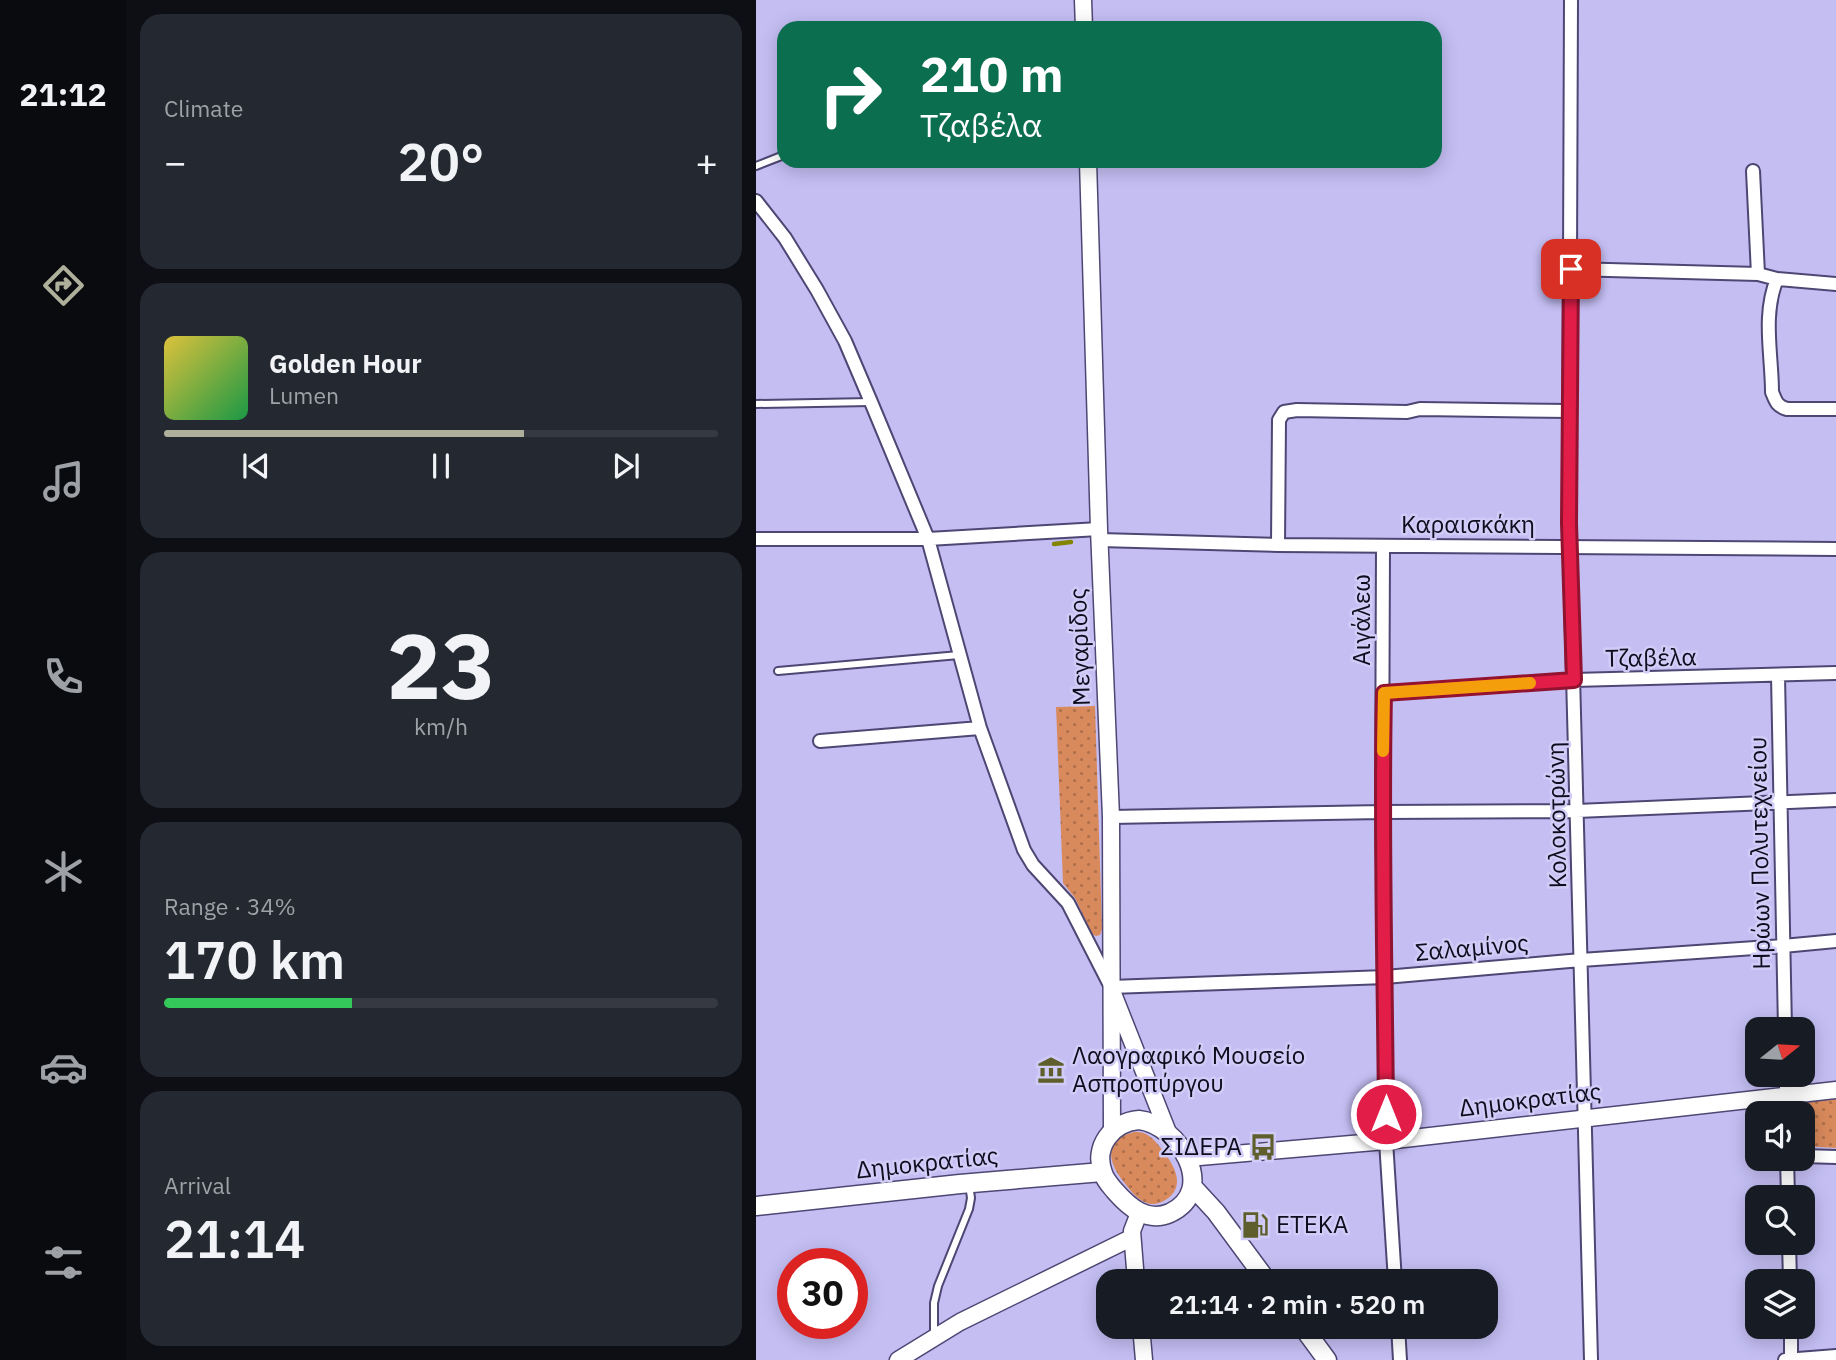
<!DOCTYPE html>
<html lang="en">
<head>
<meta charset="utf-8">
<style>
  body { margin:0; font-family:"IBM Plex Sans",sans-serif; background:#242831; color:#f1f3f6; height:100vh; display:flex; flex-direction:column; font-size:26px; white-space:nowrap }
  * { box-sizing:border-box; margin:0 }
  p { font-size:23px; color:#9ea1a6 }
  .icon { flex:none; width:38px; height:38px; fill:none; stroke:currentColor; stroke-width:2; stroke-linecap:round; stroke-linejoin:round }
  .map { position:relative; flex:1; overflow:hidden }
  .details { display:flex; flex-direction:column; gap:14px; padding:14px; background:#0d0f14; width:630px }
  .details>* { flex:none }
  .guide { position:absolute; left:21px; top:21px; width:665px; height:147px; border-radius:21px; box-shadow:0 4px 18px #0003; background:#0b6e4f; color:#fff; overflow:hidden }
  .needle { width:46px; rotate:72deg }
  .buttons { position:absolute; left:989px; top:1017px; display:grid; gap:14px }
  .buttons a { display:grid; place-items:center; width:70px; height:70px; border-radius:14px; background:#171b24; box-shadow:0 4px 18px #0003; font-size:35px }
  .speed { position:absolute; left:21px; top:1248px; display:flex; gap:14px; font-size:35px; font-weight:700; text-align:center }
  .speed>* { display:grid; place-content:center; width:91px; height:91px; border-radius:50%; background:#171b24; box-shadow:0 4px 18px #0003; line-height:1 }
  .speed .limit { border:10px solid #d22; background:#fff; color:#111 }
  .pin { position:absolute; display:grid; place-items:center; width:60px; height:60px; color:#fff; margin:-30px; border-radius:14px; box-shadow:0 4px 10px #0006 }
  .me { position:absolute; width:77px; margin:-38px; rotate:0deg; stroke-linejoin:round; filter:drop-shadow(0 0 5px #0008) }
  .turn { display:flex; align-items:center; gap:24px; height:147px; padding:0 28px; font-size:32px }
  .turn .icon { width:91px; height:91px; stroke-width:2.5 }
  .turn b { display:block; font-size:49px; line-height:60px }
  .big { font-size:52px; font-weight:600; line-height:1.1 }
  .details .widget { flex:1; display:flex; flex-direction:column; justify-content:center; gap:10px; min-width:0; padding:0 24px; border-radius:21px; background:#242831 }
  .details .dial { align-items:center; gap:0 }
  .dial b { font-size:91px; line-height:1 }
  .song { display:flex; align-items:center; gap:21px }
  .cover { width:84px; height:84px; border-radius:10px; background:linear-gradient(135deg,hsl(50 70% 55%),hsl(140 70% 35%)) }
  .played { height:7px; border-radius:4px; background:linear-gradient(90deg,#afb09b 65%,#363941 65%) }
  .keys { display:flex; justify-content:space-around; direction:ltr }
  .heat { display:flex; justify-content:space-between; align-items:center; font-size:38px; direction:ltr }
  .charge { height:10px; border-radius:5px; background:linear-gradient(90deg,#34c759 34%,#363941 0) }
  .trip { position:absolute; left:340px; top:1269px; width:402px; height:70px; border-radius:21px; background:#171b24; box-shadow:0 4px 18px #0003; font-weight:600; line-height:70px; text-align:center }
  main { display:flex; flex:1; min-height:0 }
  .menu { display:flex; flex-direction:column; width:126px; justify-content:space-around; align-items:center; background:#090b0e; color:#9ea1a6 }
  .menu .icon { width:49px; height:49px }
  .menu .active { color:#afb09b }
  .menu b { font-size:32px; color:#f1f3f6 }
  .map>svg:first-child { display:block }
</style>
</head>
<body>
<main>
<nav class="menu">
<b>21:12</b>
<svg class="icon active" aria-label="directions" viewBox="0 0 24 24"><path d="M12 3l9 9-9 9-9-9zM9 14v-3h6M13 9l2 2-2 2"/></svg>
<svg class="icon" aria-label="music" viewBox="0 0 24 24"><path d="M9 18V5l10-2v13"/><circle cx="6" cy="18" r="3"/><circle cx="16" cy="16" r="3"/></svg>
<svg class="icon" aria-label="phone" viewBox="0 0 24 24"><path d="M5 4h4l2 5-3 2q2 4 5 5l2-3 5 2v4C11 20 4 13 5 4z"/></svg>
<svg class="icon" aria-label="climate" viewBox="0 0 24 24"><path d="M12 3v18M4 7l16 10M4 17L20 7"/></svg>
<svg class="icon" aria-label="car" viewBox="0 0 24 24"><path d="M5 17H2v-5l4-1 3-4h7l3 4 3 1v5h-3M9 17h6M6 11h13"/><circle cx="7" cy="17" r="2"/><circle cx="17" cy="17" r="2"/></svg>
<svg class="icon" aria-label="filters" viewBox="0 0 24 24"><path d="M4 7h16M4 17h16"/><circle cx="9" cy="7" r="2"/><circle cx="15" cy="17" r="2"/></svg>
</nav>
<section class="details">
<div class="widget"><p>Climate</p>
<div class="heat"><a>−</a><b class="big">20°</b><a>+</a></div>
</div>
<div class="widget">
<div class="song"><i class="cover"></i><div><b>Golden Hour</b><p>Lumen</p></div></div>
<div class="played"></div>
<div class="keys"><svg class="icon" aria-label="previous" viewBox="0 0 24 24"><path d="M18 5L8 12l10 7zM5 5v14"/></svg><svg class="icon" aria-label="pause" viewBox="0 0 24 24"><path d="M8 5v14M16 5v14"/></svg><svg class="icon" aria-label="next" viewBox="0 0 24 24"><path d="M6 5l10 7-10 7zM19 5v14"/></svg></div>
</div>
<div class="widget dial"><b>23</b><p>km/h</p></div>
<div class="widget"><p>Range · 34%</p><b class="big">170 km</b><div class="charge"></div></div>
<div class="widget"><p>Arrival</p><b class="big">21:14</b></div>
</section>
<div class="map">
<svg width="1080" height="1360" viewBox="0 0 1080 1360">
  <defs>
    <pattern id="green-dots" width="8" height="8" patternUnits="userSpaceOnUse" patternTransform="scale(1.75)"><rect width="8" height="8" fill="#d98a5c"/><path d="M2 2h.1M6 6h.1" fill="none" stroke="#ae6f4b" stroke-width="1.8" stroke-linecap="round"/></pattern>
  </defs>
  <rect width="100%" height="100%" fill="#c4bef3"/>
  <path fill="url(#green-dots)" d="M339,706L346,929L344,935L340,936L336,934L319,898L307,883L300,707Z
    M1080,1093V1148L1047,1146L1046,1113H1029V1098Z
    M378,1132C383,1132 388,1132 393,1136C399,1140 403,1146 408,1152C418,1166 430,1185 411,1199C391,1213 378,1195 367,1181C351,1161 348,1139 378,1132Z"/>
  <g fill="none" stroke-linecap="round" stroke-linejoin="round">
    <path stroke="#848504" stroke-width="4.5" d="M298,544L315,542"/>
    <defs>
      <path id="service" d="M0,166L28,155
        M0,404L115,402
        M22,671L203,655
        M178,1334V1303L182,1286L213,1209L215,1198L213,1184"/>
      <path id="minor" d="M815,0L813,523L835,1360
        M997,171L1002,274
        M0,201L29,238L61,290L89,341L115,402L172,539L224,728L268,850L277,865L312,903L355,987L629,977L825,960L1027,946L1080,941
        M815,269L1002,274L1021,279L1080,284
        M1021,279C1006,315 1016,355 1016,392C1020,402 1021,406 1031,409H1080
        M0,539H172L343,529
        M344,540L522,545L1080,549
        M522,545L523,420L528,412L541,410L651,412L664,409L814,411
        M627,547L626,812L629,977L630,1141L639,1281
        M1022,676L1029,1029
        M627,693L818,680L1080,673
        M64,741L224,728
        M355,817L626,812L821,811L1080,800
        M1030,1074V1113
        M1046,1156L1080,1157
        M1031,1158L1032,1197
        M1033,1242L1034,1281
        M642,1326L644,1360
        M1035,1326V1360
        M1029,1360L1080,1356"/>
      <path id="tertiary" d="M327,0L328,28
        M332,161L343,529L355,817L356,1131
        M358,996L413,1135
        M432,1158L630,1141L1080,1090
        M380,1281L376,1231L383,1213
        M385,1326L388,1360
        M142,1360L204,1322L375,1238"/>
      <path id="secondary" d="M383,1120C422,1124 463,1190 414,1213C391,1223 373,1207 359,1191C354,1185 349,1180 347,1173C337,1147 356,1122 383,1120Z
        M436,1186L460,1212L511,1281
        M0,1206L204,1184L346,1172
        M546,1326L571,1360"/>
    </defs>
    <use href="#service" stroke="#4e4673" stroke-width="10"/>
    <use href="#minor" stroke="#4e4673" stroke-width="16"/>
    <use href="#tertiary" stroke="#4e4673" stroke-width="19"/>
    <use href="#secondary" stroke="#4e4673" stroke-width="21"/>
    <use href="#service" stroke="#fff" stroke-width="6"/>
    <use href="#minor" stroke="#fff" stroke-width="12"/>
    <use href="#tertiary" stroke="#fff" stroke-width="16"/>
    <use href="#secondary" stroke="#fff" stroke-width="18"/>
  </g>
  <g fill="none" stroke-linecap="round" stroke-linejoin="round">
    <defs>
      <path id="route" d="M630,1114C629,974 625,833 628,693L818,680L813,523L815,269"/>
    </defs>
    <use href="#route" stroke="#92132f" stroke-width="18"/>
    <use href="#route" stroke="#e11d48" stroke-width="12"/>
    <path stroke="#f59e0b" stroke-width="12" d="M627,751L628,693L774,683"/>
  </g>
  <defs>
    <symbol id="museum-bare" viewBox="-9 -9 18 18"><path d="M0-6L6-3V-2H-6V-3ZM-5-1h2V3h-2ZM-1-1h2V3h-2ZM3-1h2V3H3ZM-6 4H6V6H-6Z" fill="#5e5f2c" stroke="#d1ccf7" stroke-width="2.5" paint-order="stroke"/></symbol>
    <symbol id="bus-bare" viewBox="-9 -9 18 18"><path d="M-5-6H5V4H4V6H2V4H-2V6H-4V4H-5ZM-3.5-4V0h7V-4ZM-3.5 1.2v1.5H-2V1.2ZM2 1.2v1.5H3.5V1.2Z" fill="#5e5f2c" stroke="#d1ccf7" stroke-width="2.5" paint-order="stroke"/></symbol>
    <symbol id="fuel-bare" viewBox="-9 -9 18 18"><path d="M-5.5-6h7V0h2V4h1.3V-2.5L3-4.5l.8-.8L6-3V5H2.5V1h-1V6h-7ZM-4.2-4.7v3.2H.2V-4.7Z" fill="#5e5f2c" stroke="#d1ccf7" stroke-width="2.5" paint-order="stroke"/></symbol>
  </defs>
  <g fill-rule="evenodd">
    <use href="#museum-bare" x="276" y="1051" width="38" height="38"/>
    <use href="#bus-bare" x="488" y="1128" width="38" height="38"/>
    <use href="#fuel-bare" x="480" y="1206" width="38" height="38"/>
  </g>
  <g text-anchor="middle" stroke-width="5" stroke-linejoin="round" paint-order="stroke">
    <g font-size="24" fill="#0f0c1e" stroke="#d1ccf7">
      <text x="712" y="533">Καραισκάκη</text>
      <text transform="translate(606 620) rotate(-90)" y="8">Αιγάλεω</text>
      <text transform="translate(324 647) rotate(-92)" y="8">Μεγαρίδος</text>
      <text transform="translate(895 658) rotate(-1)" y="8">Τζαβέλα</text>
      <text transform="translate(801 815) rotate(-91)" y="8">Κολοκοτρώνη</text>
      <text transform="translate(1004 853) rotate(-91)" y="8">Ηρώων Πολυτεχνείου</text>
      <text transform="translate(716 948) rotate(-5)" y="8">Σαλαμίνος</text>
      <text transform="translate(774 1100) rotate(-7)" y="8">Δημοκρατίας</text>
      <text transform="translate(171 1163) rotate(-6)" y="8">Δημοκρατίας</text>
    </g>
    <g font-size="24" fill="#0f0c1e" stroke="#d1ccf7" text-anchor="start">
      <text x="316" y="1064">Λαογραφικό Μουσείο<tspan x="316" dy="28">Ασπροπύργου</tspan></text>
      <text x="486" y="1155" text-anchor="end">ΣΙΔΕΡΑ</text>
      <text x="520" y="1233">ΕΤΕΚΑ</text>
    </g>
  </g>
</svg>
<div class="buttons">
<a><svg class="needle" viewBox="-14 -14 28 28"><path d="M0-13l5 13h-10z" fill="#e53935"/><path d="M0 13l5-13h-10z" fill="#9ea1a6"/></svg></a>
<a><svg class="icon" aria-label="sound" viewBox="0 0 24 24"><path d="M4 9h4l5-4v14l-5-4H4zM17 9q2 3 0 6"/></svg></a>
<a><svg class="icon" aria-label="search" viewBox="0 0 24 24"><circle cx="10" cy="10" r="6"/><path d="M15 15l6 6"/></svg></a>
<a><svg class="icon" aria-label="layers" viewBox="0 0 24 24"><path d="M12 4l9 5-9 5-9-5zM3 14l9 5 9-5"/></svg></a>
</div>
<div class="speed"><div class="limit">30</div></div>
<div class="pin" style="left:815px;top:269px;background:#d93025"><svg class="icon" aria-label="arrive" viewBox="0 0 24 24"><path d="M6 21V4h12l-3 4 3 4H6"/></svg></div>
<svg class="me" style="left:630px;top:1114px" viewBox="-20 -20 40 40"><circle r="17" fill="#e11d48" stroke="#fff" stroke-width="3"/><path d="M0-11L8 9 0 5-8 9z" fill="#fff"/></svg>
<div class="trip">21:14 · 2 min · 520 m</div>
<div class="guide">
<div class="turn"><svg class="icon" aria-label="right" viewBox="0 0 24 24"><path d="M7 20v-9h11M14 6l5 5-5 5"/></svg><div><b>210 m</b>Τζαβέλα</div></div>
</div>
</div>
</main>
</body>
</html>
